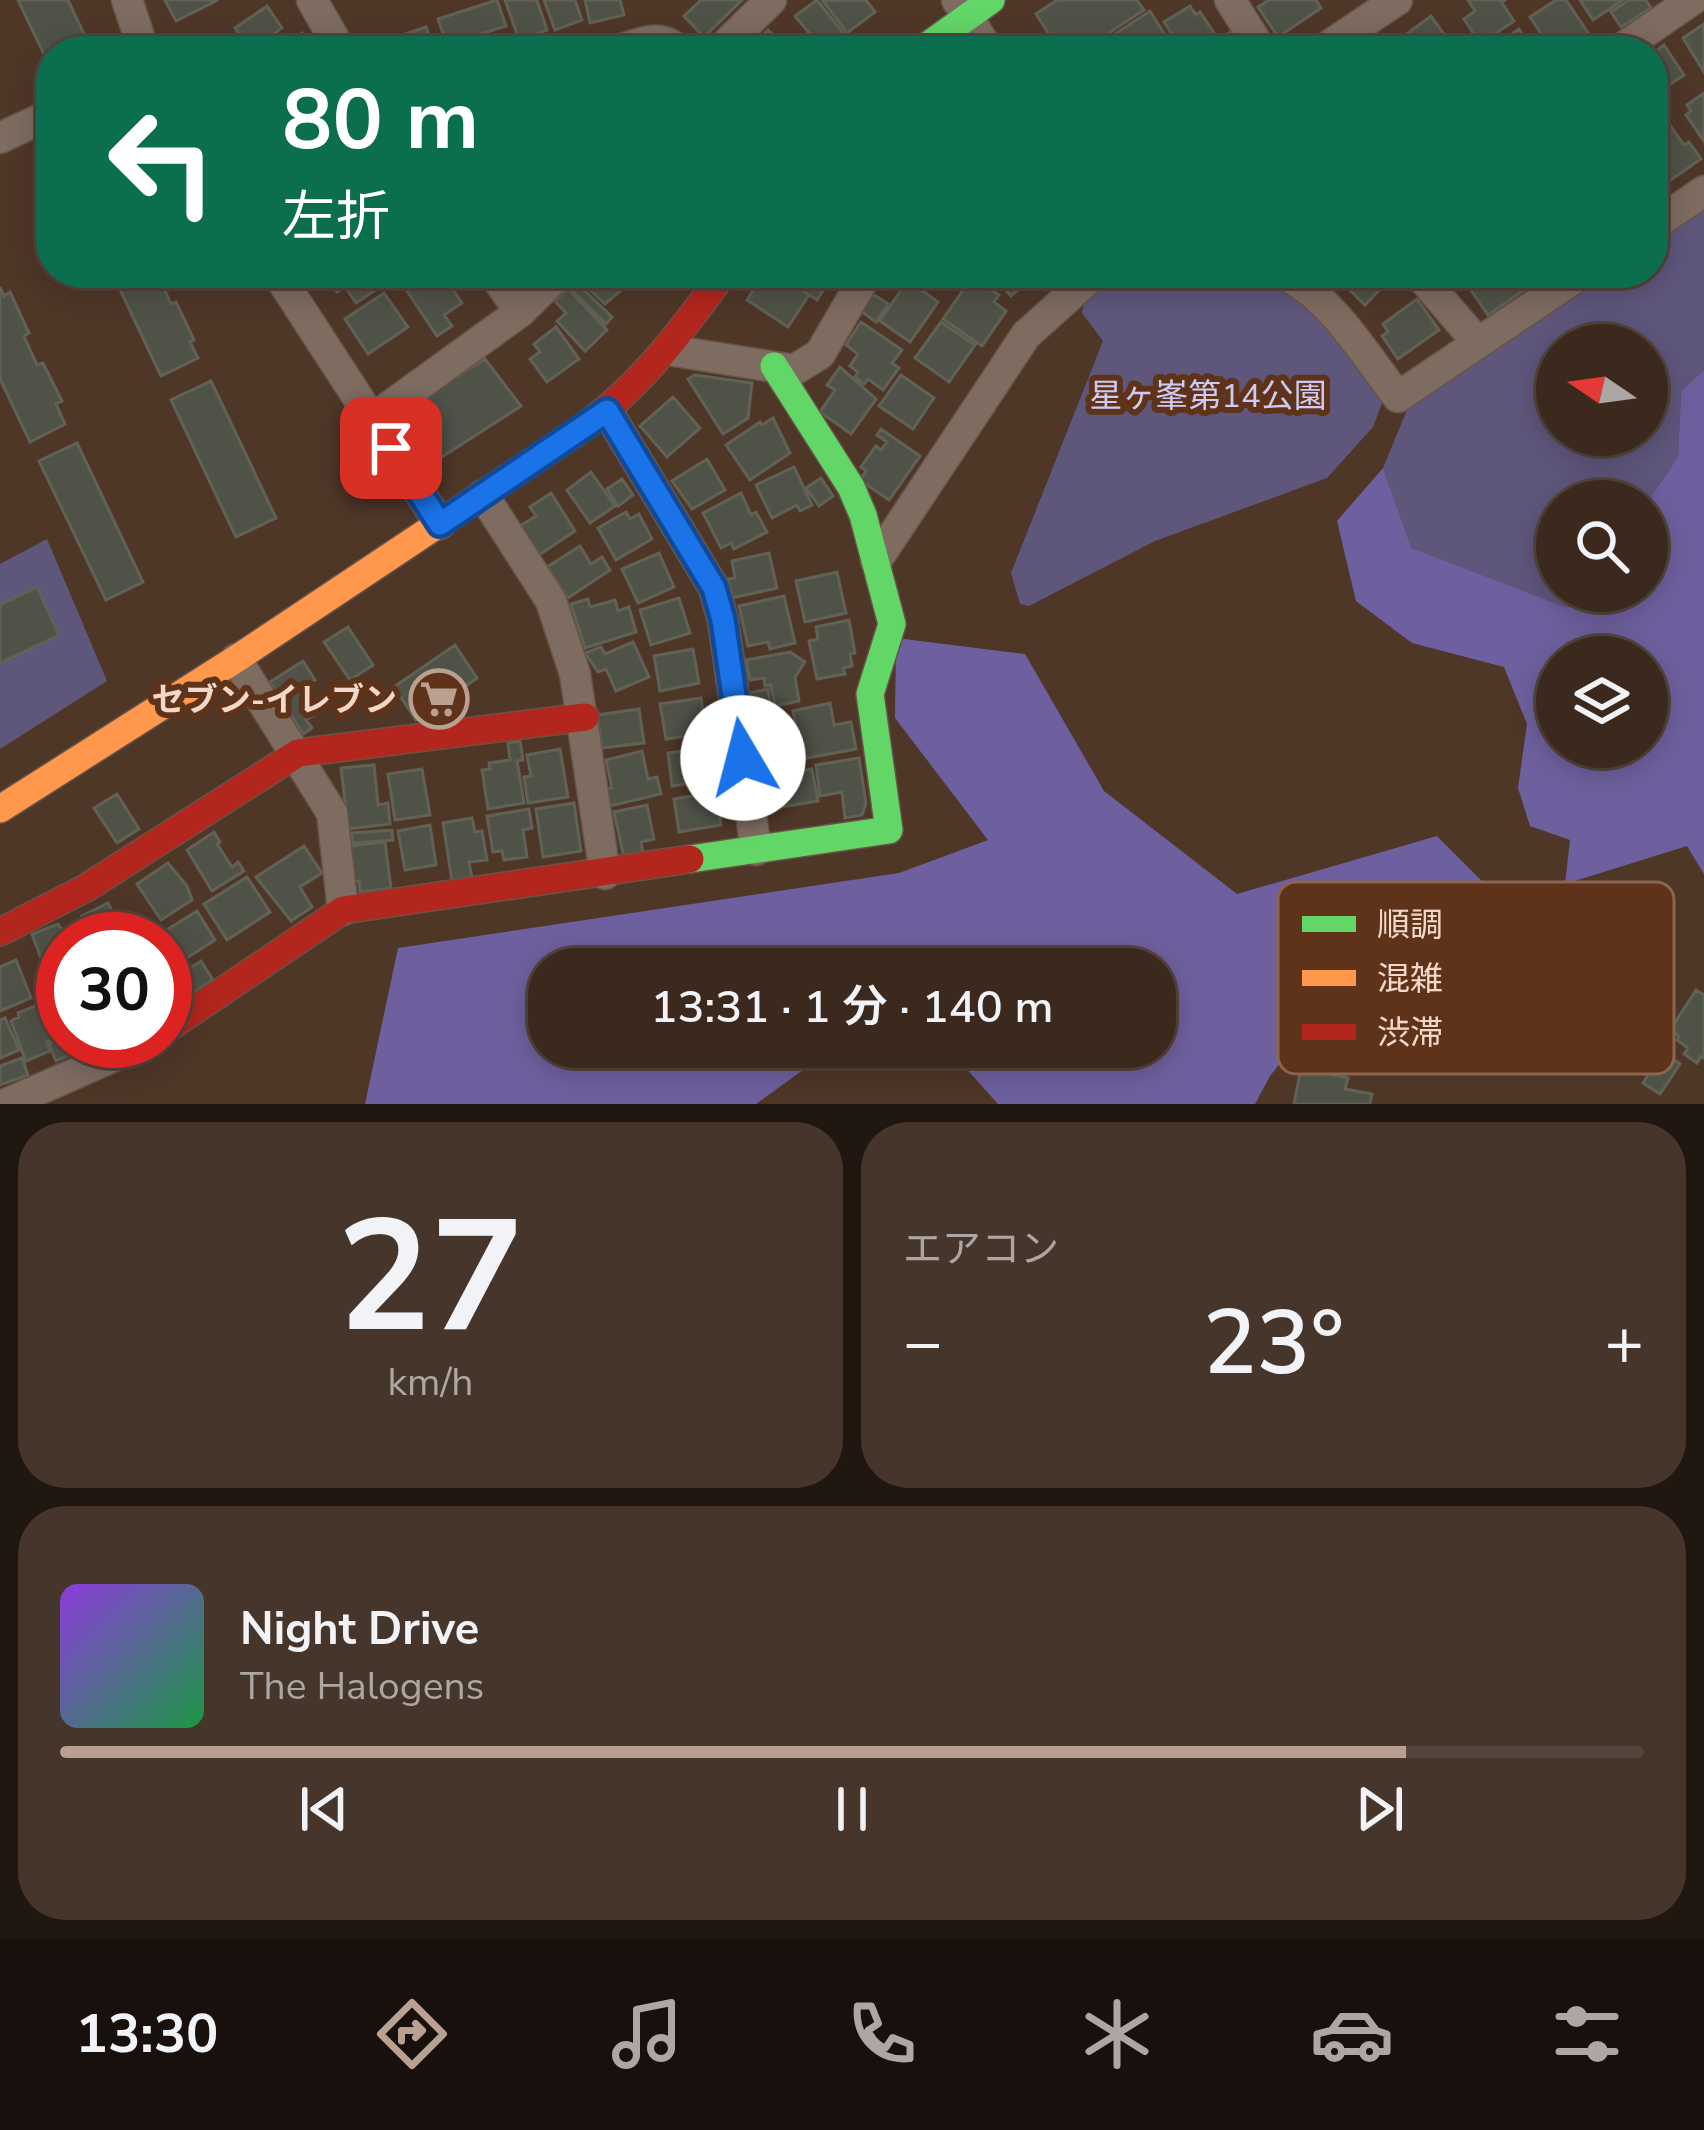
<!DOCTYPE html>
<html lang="ja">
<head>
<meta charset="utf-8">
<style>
  body { margin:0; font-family:"Nunito Sans","Noto Sans JP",sans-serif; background:#46352b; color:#f1f3f6; height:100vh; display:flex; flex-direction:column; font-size:45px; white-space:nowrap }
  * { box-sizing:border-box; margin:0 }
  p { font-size:39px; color:#aca6a4 }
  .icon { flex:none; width:66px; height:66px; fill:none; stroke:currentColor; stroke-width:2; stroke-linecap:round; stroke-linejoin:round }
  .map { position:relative; height:1104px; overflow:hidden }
  .details { display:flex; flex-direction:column; gap:18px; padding:18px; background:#201710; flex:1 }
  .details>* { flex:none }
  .hud { position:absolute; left:36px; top:36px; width:1632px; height:252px; border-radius:48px; box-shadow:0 6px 30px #0003,0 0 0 3px #54453c; background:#0b6e4f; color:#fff; overflow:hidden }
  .needle { width:78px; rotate:283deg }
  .buttons { position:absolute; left:1536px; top:324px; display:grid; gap:24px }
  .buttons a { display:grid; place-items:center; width:132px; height:132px; border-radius:50%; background:#3b291e; box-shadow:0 6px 30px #0003,0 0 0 3px #54453c; font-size:60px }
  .speed { position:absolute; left:36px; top:912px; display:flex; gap:24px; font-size:60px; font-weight:700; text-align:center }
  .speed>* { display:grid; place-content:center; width:156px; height:156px; border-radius:50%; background:#3b291e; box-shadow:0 6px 30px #0003,0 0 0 3px #54453c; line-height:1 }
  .speed .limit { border:18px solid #d22; background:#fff; color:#111 }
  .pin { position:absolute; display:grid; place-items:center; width:102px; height:102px; color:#fff; margin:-51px; border-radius:24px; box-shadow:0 6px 18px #0006 }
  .me { position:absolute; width:132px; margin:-66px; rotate:352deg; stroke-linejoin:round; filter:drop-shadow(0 0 9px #0008) }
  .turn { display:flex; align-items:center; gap:42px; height:252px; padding:0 48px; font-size:54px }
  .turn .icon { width:156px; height:156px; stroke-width:2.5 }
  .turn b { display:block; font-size:84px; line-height:102px }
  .big { font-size:90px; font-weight:600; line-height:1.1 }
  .details .tile { flex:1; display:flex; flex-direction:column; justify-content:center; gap:18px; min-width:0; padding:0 42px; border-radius:48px; background:#46352b }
  .details .dial { align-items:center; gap:0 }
  .dial b { font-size:156px; line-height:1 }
  .song { display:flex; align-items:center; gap:36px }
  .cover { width:144px; height:144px; border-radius:18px; background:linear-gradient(135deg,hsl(270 70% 55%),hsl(140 70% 35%)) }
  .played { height:12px; border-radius:6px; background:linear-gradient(90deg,#baa091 85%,#54453c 85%) }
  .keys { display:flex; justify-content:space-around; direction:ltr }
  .heat { display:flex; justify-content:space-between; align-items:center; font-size:66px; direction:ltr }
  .details .tiles { flex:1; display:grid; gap:18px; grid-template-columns:1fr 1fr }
  .tile:last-child { grid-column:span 2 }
  .trip { position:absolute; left:528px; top:948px; width:648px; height:120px; border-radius:48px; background:#3b291e; box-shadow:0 6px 30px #0003,0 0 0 3px #54453c; font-weight:600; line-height:120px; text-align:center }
  .tab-bar { display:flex; height:192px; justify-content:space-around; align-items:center; background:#18100c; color:#aca6a4 }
  .tab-bar .icon { width:84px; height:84px }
  .tab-bar .selected { color:#baa091 }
  .tab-bar b { font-size:54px; color:#f1f3f6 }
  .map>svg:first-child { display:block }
</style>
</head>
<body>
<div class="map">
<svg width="1704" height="1104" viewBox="0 0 1704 1104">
  <rect width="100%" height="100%" fill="#4f3728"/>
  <path fill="#5f567c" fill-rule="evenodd" d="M1704,205V370L1681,391L1678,457L1647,503L1557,501V591H1610L1606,606L1566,607L1410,548L1383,468L1409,405L1604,273H1653V240ZM1557,345H1647V435H1557Z
    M1118,273C1168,273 1247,267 1291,295C1328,319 1356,365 1384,398L1373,427L1327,478L1155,541L1029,606L1020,604L1011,573L1103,341L1082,313L1084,302Z
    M47,539L107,681L0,749V564Z"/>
  <path fill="#6e609e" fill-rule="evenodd" d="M1704,370V874L1687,846L1565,884L1570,840L1530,826L1518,788L1527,724L1504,667L1412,643L1356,601L1337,521L1383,468L1411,548L1566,607L1605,606L1610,591H1647V503L1678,457L1681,391ZM1557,657H1647V747H1557Z
    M896,638L1025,654L1104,791L1237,894L1437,836L1507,906L1332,998L1270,1076L1255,1104H998L947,1047H1155V969H549V1047H863L803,1070L756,1104H365L398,948L899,873L988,840L895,718Z"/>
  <path fill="#4f5347" stroke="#616156" stroke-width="3" d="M18,0H68L90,47L51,51L50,67Z
    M165,0H218L176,21Z
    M497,0L506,26L477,35L483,51H449L438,19Z
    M505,0H537L547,30L519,40Z
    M544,0H575L582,20L555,30Z
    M585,0H620L624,15L590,23Z
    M701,0H742L704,37L684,16Z
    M817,0L844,34L824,51L795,16Z
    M866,0L875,12L847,33L823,1Z
    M1057,0H1137L1144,10L1101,38L1104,43L1091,51H1060L1036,14Z
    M1269,0H1316L1321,8L1278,37L1258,7Z
    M1468,0H1505L1502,3L1514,21L1480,44L1464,19L1475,11Z
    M1556,0H1566L1589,34L1564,51H1552L1530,17Z
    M1580,0H1623L1593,20Z
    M1629,0H1646L1651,8L1621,27L1611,12Z
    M267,6L282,28L250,51L235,28Z
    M1190,6L1196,15L1200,12L1214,33L1194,51H1183L1164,22Z
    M1150,11L1175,51H1117L1109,38Z
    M1431,16L1456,51H1410L1401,38Z
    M1704,24V72L1683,38Z
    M426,27L434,51H392L388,40Z
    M1519,29L1527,41L1534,36L1543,51H1486Z
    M768,30L790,51H748Z
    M1232,31L1244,49L1202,51Z
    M302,33L312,51H257L282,34L288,43Z
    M1664,45L1684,75L1653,96V53Z
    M1704,93V141L1686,115L1691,111L1687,105Z
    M1667,121L1684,145L1689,142L1701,159L1665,184L1653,166V130Z
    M112,273H157L171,304L176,302L194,340L190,342L198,358L161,376Z
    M324,273H383L389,281L356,303L345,287L337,292Z
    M401,273H442L444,276L450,273L456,282L451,286L462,303L444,315L452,326L437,336L397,276Z
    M582,273H633L622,284L625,287L605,304L577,278Z
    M764,273H776L809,295L788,327L747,300Z
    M776,273H834L817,300Z
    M991,273H1037L1011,296Z
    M1337,273H1388L1379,282L1383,286L1365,305L1335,276Z
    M1459,273H1513L1524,290L1488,315Z
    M972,277L999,295L994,302L1006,311L982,346L943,319Z
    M908,280L938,302L910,342L880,321Z
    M580,286L612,317L606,324L574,292Z
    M0,287L4,296L10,292L29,333L24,336L37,365L43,363L62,401L56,404L65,424L30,442L0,379Z
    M568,289L607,330L585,351L557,321L566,313L555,301Z
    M384,293L408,327L368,354L345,319Z
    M873,294L888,304L876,322L861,311Z
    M1417,299L1439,330L1398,359L1382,336L1388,332L1383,324Z
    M861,322L902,350L892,363L899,368L883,390L868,379L864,384L855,377L858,372L850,366L858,354L846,345Z
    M941,322L975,345L949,382L915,358Z
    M556,327L579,359L547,382L530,359L540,352L534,344Z
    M485,359L521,406L442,457L410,406Z
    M840,367L876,399L851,434L820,412L835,390L827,385Z
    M695,375L752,383L748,418L723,434L688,379Z
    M901,375L934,398L913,429L879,406Z
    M211,381L276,518L236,537L171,400Z
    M673,397L700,428L667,457L640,426Z
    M773,418L790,453L750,480L726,445L760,422L762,425Z
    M881,429L920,456L889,500L860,480L866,471L861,467L876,446L881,450L887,442L877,435Z
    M77,443L143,582L106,600L39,461Z
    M707,459L725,490L692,509L672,481Z
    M794,467L812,505L800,511L797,505L772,518L756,485Z
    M591,472L615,506L590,523L567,490Z
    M821,478L833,496L819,506L806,488Z
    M622,479L633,495L618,506L607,489Z
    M551,493L575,531L539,555L520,526L536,516L530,507Z
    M741,493L751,515L756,512L767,532L734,549L731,543L721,548L703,513Z
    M626,512L630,519L639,514L652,539L616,560L598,528Z
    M580,546L591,564L602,557L610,570L568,598L547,567Z
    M659,553L674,587L638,603L622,569Z
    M769,553L777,588L732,598L728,579L735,578L732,561Z
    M837,572L846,613L805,622L796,581Z
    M37,587L59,635L0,663V605Z
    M784,596L795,643L770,649L768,642L748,646L739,606Z
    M679,598L690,633L651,645L640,610Z
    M588,599L590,607L615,600L618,611L629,607L636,632L585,648L571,604Z
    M849,620L855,653L850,654L852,666L843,668L845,674L817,679L809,641L818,639L816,627Z
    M348,627L373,665L350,680L324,642Z
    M633,642L649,677L616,691L606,669L598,672L585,653L601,647L605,654Z
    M455,645L477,678L416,720L394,687Z
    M693,649L699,683L660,691L654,656Z
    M790,652L805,662L795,677L799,701L775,706L771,685L765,686L764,678L750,680L746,660Z
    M303,661L315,680L305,686L321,711L306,720L312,728L303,734L270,682Z
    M768,689L771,709L752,713L749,693Z
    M701,698L706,733L666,739L660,704Z
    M830,703L834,725L851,722L856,749L802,759L800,750L779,754L778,749L766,751L763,737L775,735L773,724L786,721L787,732L796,731L793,711Z
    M639,709L644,743L602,748L597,715Z
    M520,741L523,760L517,761L524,803L488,809L482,770L490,769L489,763L510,760L508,743Z
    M708,747L713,780L672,786L668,753Z
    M560,749L568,797L528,803L524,777L531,776L527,755Z
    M642,751L648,779L657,777L661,794L610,806L606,789L612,788L606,760Z
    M859,758L866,803L862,815L845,818L842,792L820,796L816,765Z
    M374,765L378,805L388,803L390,824L348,829L341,768Z
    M422,769L430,815L395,820L388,774Z
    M812,769L818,801L769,809L763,777Z
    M716,792L721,825L679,832L674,799Z
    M117,794L139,829L117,843L94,808Z
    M574,803L581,851L543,857L536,809Z
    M647,805L654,839L641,842L643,854L624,858L614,812Z
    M529,809L532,828L523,830L527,857L504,860L502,851L493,852L487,816Z
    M472,818L475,832L482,831L487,860L469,862L472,878L452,881L443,823Z
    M430,825L436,865L405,870L398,831Z
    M392,830L393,840L352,843V833Z
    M214,832L220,842L217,844L232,867L238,862L244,871L212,891L187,850Z
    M385,842L391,888L360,892L359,881L353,882L350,846Z
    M304,846L322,873L300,887L312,907L291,921L256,877Z
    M168,863L187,886L192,900L161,920L137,884Z
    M247,877L270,912L227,940L204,904Z
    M108,903L119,925L126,922L135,939H94L82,916Z
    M197,911L215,940L176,965L165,948V939L157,936Z
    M58,924L69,939H63V984L52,988L32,934Z
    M16,960L31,998L0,1011V967Z
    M201,961L213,980L193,993L181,974Z
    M1696,990L1704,995V1058L1701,1056L1697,1063L1684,1054L1688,1048L1677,1040L1679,1036L1663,1026L1669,1016L1676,1021Z
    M54,998L63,1020V1035L46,1042L50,1051L26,1061L11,1021L19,1017L18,1013Z
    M5,1018L19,1050L0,1058V1020Z
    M63,1038L72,1041L77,1052L56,1061L49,1044Z
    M1663,1052L1680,1064L1660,1094L1643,1083Z
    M22,1058L28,1075L0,1085V1066Z
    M1301,1068L1348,1078L1345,1089L1372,1094L1370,1104H1294Z"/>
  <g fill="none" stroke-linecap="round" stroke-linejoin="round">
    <defs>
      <path id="street" d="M127,0L144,51
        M312,0L341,51
        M957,0L989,51
        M1230,0L1262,51
        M616,51C639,44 660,32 679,51
        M719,51L771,0
        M1321,51L1397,0
        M1618,51L1692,0
        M0,138L51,114
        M1653,226L1704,191
        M277,273L440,524
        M493,273L520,312
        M1280,273C1331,295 1364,354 1398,397L1582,273
        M1418,273L1478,343
        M668,350L794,370L820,354L867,273
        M607,411L714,588L723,620L756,850
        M372,419L520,312L560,273
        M483,495L551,601L575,674L605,874
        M876,561L1026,335L1095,273
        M236,659L332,813L343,910
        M6,1104L149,1041"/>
      <path id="fast" d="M920,51L991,0
        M690,859L889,830L870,694L892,624L863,515L851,487L774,366"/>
      <path id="slow" d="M0,809L236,659L575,433"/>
      <path id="jam" d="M575,433C637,391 680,333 724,273
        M0,932L86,888L298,753L585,717
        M165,1030L343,910L690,859"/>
    </defs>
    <use href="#street" stroke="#685347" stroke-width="33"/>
    <use href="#fast" stroke="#685347" stroke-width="30"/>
    <use href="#slow" stroke="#685347" stroke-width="30"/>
    <use href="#jam" stroke="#685347" stroke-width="30"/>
    <use href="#street" stroke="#7e6c61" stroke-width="30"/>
    <use href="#fast" stroke="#63d668" stroke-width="27"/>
    <use href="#slow" stroke="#ff974d" stroke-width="27"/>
    <use href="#jam" stroke="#b3261e" stroke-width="27"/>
  </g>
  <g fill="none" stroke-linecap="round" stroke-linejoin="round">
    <defs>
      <path id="route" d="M391,448L440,524L607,411L714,588L723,620L743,758"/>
    </defs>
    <use href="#route" stroke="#114b97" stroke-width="30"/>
    <use href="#route" stroke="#1a73e8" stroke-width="21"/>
  </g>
  <defs>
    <symbol id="supermarket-ring" viewBox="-11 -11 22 22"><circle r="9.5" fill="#5e3319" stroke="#baa091" stroke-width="1.5"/><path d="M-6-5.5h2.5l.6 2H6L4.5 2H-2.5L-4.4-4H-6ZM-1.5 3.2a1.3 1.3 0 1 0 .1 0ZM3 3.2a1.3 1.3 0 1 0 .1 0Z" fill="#baa091"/></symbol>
  </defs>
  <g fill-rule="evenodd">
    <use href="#supermarket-ring" x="406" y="666" width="66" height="66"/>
  </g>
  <g text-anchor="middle" stroke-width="12" stroke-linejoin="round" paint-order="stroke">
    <g font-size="33" fill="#cfcaf3" stroke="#5e3319">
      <text x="1208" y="407">星ヶ峯第14公園</text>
    </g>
    <g font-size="33" font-weight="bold" fill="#f3d8c9" stroke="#5e3319" text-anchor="end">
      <text x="397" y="711">セブン-イレブン</text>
    </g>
  </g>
  <rect x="1278" y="882" width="396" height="192" rx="18" fill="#5e3319" stroke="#8b654e" stroke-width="3"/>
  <rect x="1302" y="916" width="54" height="16" fill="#63d668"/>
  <rect x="1302" y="970" width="54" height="16" fill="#ff974d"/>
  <rect x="1302" y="1024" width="54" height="16" fill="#b3261e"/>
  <g font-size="33" fill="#f3d8c9">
    <text x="1377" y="936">順調</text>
    <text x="1377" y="990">混雑</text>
    <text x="1377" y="1044">渋滞</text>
  </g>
</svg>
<div class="buttons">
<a><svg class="needle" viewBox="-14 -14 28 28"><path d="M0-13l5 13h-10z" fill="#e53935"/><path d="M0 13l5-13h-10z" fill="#aca6a4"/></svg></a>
<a><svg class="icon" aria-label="search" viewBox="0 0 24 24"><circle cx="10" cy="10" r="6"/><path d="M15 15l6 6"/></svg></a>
<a><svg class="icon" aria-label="layers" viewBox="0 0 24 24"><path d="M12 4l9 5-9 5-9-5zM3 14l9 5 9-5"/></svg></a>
</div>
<div class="speed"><div class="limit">30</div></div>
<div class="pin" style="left:391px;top:448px;background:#d93025"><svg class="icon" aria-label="arrive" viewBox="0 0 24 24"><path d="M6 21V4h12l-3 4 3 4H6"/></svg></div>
<svg class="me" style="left:743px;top:758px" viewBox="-20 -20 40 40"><circle r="19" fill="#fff"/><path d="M0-13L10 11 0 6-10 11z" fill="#1a73e8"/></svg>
<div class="trip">13:31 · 1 分 · 140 m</div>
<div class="hud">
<div class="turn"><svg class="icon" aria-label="left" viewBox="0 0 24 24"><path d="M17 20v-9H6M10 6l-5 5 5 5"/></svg><div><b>80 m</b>左折</div></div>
</div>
</div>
<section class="details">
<div class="tiles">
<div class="tile dial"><b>27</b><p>km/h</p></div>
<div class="tile"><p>エアコン</p>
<div class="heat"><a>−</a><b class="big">23°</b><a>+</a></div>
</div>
<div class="tile">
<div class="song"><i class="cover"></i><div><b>Night Drive</b><p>The Halogens</p></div></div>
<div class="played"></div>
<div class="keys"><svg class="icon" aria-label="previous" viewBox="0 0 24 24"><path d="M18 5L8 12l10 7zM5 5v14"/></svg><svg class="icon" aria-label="pause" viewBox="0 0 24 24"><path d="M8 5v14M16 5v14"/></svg><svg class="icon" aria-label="next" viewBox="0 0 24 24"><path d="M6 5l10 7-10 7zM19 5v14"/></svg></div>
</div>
</div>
</section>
<nav class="tab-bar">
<b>13:30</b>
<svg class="icon selected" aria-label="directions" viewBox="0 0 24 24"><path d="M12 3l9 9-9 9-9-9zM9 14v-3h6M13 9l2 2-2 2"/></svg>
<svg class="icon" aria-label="music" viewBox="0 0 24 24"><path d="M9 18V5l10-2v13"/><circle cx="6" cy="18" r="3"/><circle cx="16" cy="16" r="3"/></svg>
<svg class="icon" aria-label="phone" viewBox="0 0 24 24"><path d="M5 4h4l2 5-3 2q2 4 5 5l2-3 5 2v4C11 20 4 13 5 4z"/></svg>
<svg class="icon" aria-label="climate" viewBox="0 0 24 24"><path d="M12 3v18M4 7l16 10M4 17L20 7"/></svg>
<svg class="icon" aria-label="car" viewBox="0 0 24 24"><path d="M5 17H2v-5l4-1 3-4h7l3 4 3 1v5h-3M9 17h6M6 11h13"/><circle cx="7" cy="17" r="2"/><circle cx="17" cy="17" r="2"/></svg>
<svg class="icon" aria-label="filters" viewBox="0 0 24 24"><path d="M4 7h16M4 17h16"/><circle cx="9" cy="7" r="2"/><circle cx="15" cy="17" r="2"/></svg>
</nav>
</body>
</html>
